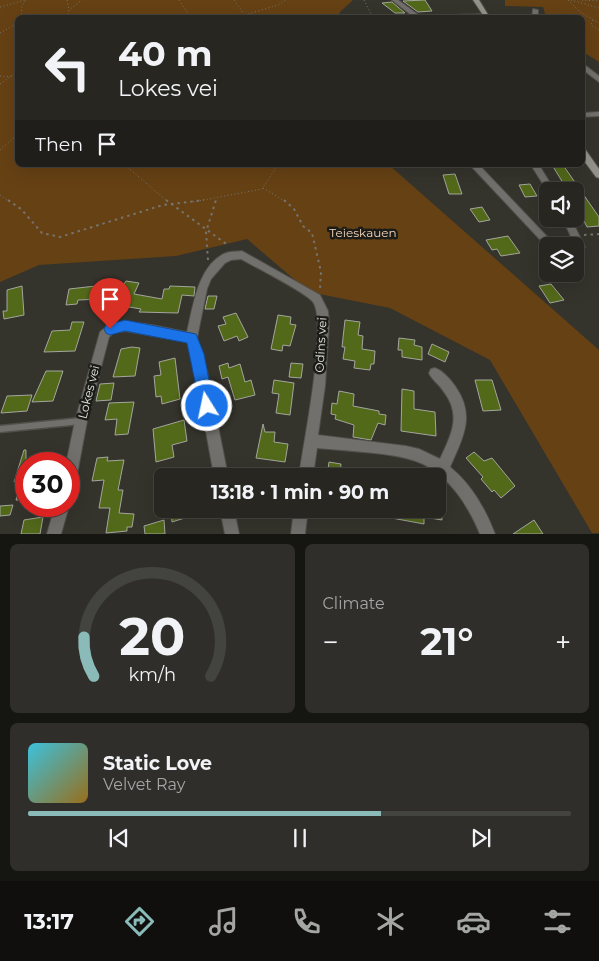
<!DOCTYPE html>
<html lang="en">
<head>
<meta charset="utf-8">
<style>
  body { margin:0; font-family:Montserrat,sans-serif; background:#2f2e2a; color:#f1f3f6; height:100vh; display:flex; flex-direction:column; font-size:19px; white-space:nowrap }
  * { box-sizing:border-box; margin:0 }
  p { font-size:16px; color:#a4a5a5 }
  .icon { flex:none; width:28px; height:28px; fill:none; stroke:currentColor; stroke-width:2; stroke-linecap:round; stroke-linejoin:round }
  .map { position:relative; height:534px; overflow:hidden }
  .side { display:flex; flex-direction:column; gap:10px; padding:10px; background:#151512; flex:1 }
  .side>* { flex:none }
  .banner { position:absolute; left:15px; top:15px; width:570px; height:152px; border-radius:8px; box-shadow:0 5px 20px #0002,0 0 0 1px #43433f; background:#272621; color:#f1f3f6; overflow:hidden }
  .controls { position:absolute; left:539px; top:182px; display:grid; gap:10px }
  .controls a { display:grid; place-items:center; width:45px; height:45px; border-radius:8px; background:#272621; box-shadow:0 5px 20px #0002,0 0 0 1px #43433f; font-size:25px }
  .speed { position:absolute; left:15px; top:452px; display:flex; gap:10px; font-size:25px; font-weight:700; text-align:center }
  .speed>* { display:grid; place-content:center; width:65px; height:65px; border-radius:50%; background:#272621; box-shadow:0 5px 20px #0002,0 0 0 1px #43433f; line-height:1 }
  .speed .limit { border:8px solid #d22; background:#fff; color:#111 }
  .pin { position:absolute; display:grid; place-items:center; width:42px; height:42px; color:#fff; margin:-51px -21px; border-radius:50% 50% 50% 0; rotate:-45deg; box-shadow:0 0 5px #0007 }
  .pin .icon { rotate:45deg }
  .me { position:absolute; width:55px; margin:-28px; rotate:350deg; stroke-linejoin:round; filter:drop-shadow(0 0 4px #0008) }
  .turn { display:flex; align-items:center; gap:18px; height:105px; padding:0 20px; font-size:22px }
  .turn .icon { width:65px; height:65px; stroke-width:2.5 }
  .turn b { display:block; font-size:35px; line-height:42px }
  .then { display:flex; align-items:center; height:48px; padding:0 20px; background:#0003; gap:10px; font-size:19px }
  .big { font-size:38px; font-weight:700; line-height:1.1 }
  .side .tile { flex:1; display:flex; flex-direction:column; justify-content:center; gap:8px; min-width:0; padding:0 18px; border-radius:8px; background:#2f2e2a }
  .side .dial { align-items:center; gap:0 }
  .dial svg { height:130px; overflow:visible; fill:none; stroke:#43433f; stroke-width:7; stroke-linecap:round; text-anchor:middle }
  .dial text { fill:#f1f3f6; stroke:none }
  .song { display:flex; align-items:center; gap:15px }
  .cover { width:60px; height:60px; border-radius:8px; background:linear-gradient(135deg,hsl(190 70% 55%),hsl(40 70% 35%)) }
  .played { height:5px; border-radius:2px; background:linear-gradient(90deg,#8bbbb9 65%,#43433f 65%) }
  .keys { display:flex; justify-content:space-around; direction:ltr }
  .heat { display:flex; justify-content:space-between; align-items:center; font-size:28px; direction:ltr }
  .side .tiles { flex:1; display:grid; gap:10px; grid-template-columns:1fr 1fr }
  .tile:last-child { grid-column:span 2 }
  .trip { position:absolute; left:154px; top:468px; width:292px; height:50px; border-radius:8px; background:#272621; box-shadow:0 5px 20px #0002,0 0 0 1px #43433f; font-weight:700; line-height:50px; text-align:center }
  .tab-bar { display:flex; height:80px; justify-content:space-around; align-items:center; background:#100f0d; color:#a4a5a5 }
  .tab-bar .icon { width:35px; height:35px }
  .tab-bar .current { color:#8bbbb9 }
  .tab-bar b { font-size:22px; color:#f1f3f6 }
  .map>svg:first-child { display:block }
</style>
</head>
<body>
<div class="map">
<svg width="599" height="534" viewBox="0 0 599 534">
  <rect width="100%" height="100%" fill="#34332c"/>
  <path fill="#664114" d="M0,0H353L340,12L338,17L18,18V165H389L599,350V533H592L490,360L390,308L309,292L247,239L176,256L39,265L0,282Z
    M505,0H599V62L583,52L582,18L546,17L543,7L505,6Z"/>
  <path fill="#53691a" stroke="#a3a69d" d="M425,0L432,11L418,12L403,1Z
    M392,2L405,13H395L382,3Z
    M552,165H563L599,217V226L587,227L576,205L575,191H568Z
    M455,174L462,194H449L443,175Z
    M530,184L537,196L525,197L519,185Z
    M482,207L490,220L479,222L470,209Z
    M508,236L520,253L501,256L497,249L492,250L486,240Z
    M126,281L139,283L134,294L162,299L164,289H169L170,286L195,287L194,296L182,295L178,313L139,312L141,309L111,304Z
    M551,284L564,300L550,303L539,286Z
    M105,285L103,299L78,300L77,304L66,305L69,289Z
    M22,286L24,315L4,319L3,311H7V290Z
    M208,296H217L214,309H205Z
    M236,313L248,337L239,341L237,336L224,341L218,326L226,324L223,317Z
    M278,315L291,317L290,324L296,325L290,346L283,345L282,351L271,349Z
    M345,320L360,322L358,335L363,336L362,349L375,351L374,364H371L370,370L354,368L355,361L343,359L345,347H342Z
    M72,322H84L75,351L44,352L52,331L70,330Z
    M399,338L415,340L414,345L422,347V360L402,357V350H398Z
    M432,344L449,352L445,362L428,354Z
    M132,347L140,348L135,376L113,377L121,349Z
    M175,358L180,399L162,404L161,396L156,397L154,376L161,375L159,362Z
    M228,363L229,368L240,364L245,382L251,380L255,395L235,400L228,377L222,379L219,366Z
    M291,363L303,364L301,378L289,377Z
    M46,371H63L53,401L32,402Z
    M274,380L294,383L290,415L276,413L279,394L272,393Z
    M475,380H492L501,410L483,411Z
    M114,383L111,400L96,401L100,384Z
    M402,389L414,391V409L435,412L436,436L401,431Z
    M339,391L354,394L353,406L379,411V414L386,415L385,425L378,423L371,440L353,437L354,425L335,419L336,415L331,414L332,403L337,404Z
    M32,395L27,411L1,413L7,396Z
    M134,402L128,434L115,435L117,419L105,420L109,403Z
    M184,420L187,441L172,445L174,457L156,462L153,429Z
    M263,424L265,432H275L274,442L288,444L285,462L256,458Z
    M24,450H26V500H16L21,482H14Z
    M474,452L484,461L492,458L515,486L501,498L494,490L492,492L481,479L483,477L466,458Z
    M108,457L107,461L124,460L118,490H123L119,513L134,514L132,527H127V531L106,533L110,508H99L104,480L92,481L97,458Z
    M329,462L341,464L340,476H327Z
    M13,505L10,515L0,516V506Z
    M173,509H187L188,517L172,522L171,512Z
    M370,509H441L442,520L424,517V524L370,514Z
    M43,517L40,534H21L24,520Z
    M164,520L165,534H145L144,526Z
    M534,520L543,534H513Z"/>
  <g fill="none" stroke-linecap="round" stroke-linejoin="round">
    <defs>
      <path id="lane" d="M0,429L81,421"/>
      <path id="street" d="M392,0H398L420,16L487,14L490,16L488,18H415Z
        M533,9L538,10V18H532Z
        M582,63L599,76V82L582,69Z
        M599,112V116L582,117V113Z
        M470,165H479L556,246H548V248Z
        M531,165H539L555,191L548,192Z
        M563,219H571L585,247L578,257L575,258V246Z
        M242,251L320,295L328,311L329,324L325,386L318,435L406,446L419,449L440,459C451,435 462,416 444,392C440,385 432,380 429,373L431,369L435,368C443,371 450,379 455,386C476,416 463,437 450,467C471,484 485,508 495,534H480C469,507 450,477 423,464C398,452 345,451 317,448L313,476H299C303,446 328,323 313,302C305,292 255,267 241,259L231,260L225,263L211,279L207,289L197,338L207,371L228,476H214L195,371L187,342L125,331L113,333L109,337L87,421L76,480L74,485L69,487V464H66L75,421L100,332C119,313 162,328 187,332C193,307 198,264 226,253C231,251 237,252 242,251Z
        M69,505V506L61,534H47L55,506Z
        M220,509H234L239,534H225Z
        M294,509H308L305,534H291Z"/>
      <path id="secondary" d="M473,0H479L490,18H485Z
        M582,149H585L599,169V178L596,177L582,158Z"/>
    </defs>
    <use href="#lane" stroke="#504f49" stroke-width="9"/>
    <use href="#street" stroke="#504f49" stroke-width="2"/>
    <use href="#secondary" stroke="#504f49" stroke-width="2"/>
    <path stroke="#75746e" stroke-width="1" stroke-dasharray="1 2.5" stroke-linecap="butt" d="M67,0L69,10
      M179,0L191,18
      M234,0L247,18
      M364,0L373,18
      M568,0L580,12L599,23
      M571,0L599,8
      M582,0L599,1
      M0,7L25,0
      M245,15L278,5L286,0
      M21,18L22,6L26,0
      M67,18L69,10L82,0
      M593,20L591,25L599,30
      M0,33L18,23
      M0,76L18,77
      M0,84L18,71
      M0,150L18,134
      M125,165L168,202
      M263,188L286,202
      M0,195L10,202
      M193,202L262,189L275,169L274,165
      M215,202L216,199"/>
    <path stroke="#75746e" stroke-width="2" stroke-dasharray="2.5 4" stroke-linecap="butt" d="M8,200L21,209L42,233L60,237L163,205L204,200
      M166,200L229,246
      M284,200L294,209L303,226L312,233L321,272L320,289
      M584,235L599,234
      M208,260L206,232L216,200"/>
    <use href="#lane" stroke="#72706c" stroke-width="6"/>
    <use href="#street" fill="#72706c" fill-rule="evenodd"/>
    <use href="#secondary" fill="#95928c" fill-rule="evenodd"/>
  </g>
  <path fill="#1a73e8" stroke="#114b97" d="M125,320L196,334L204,354L214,406L212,411L207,413L202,411L200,406L187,343L125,331L110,335L106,333L104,329L106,325Z"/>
  <g text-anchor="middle" stroke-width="5" stroke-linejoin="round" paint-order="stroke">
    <g font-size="12" fill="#f8d8b9" stroke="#1b1b17">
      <text x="363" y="237">Teieskauen</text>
    </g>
    <g font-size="12" fill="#e4e4df" stroke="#1b1b17">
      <text transform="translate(321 345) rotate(-87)" y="4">Odins vei</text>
      <text transform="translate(89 392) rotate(-76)" y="4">Lokes vei</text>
    </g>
  </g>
</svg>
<div class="controls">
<a><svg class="icon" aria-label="sound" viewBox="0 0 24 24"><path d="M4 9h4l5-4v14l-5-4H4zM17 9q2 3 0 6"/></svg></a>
<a><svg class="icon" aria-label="layers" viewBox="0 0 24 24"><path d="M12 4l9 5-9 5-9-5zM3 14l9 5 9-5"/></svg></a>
</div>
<div class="speed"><div class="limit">30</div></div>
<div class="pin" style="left:110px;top:329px;background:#d93025"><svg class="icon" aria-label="arrive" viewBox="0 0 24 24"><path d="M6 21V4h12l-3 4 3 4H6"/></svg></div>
<svg class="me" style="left:207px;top:406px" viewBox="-20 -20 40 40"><circle r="17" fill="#1a73e8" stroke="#fff" stroke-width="3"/><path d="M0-11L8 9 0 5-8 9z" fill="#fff"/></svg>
<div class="trip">13:18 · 1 min · 90 m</div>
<div class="banner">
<div class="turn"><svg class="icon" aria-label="left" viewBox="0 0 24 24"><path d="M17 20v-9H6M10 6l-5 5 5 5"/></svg><div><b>40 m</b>Lokes vei</div></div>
<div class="then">Then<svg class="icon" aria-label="arrive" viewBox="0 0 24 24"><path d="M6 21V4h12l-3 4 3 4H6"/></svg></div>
</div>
</div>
<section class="side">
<div class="tiles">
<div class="tile dial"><svg viewBox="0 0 100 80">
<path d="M14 69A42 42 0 1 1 86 69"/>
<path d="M14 69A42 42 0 0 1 8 45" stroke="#8bbbb9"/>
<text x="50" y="56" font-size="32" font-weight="700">20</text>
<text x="50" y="72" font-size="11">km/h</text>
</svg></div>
<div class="tile"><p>Climate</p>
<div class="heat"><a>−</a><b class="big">21°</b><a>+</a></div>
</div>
<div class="tile">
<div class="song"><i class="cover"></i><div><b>Static Love</b><p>Velvet Ray</p></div></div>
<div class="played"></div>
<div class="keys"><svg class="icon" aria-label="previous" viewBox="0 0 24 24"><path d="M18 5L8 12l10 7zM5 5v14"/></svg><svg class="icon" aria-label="pause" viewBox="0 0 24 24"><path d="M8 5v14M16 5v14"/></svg><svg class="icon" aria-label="next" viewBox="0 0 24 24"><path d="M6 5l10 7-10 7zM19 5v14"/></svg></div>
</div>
</div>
</section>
<nav class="tab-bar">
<b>13:17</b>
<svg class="icon current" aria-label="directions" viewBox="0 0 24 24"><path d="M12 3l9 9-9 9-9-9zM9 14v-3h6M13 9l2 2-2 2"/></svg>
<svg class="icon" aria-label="music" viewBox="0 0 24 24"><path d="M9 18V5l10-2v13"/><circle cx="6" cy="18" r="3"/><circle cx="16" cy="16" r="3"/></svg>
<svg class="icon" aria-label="phone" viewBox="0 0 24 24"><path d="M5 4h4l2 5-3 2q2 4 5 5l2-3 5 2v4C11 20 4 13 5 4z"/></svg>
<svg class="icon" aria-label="climate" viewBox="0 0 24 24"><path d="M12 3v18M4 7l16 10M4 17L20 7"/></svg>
<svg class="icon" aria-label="car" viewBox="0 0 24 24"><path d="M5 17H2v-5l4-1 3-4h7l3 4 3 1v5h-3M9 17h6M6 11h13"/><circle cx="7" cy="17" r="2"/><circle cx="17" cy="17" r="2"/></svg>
<svg class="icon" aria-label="filters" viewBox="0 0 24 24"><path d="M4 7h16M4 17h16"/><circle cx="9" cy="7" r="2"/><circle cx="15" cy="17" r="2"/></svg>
</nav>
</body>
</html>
